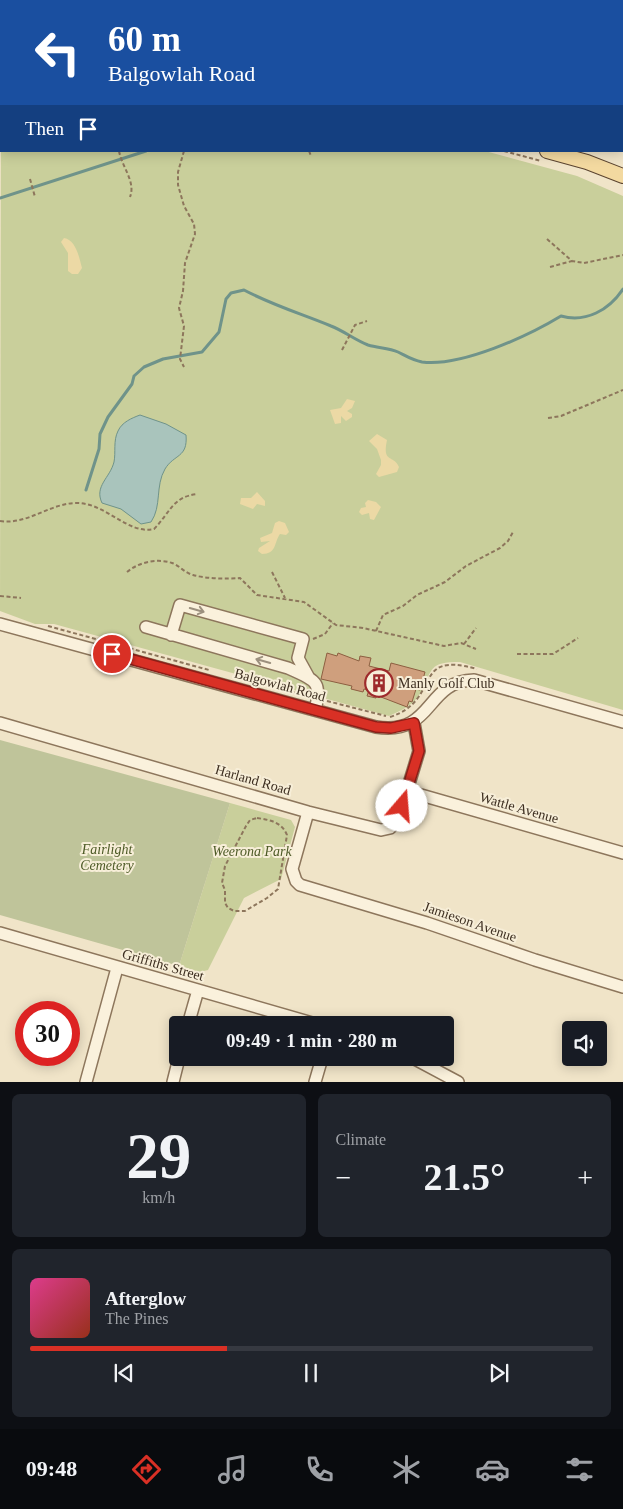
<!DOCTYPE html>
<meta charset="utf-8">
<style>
:root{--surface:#171b24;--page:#20242c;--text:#f1f3f6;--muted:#9ea1a6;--line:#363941;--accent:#d93025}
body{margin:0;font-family:Georgia,serif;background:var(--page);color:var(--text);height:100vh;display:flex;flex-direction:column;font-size:19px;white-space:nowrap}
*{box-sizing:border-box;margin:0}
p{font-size:16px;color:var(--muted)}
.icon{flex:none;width:28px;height:28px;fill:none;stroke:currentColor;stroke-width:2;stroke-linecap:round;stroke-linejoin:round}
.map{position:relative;height:1082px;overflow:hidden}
.sheet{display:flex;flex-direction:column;gap:12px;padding:12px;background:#0d0f14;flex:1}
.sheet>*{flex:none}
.hud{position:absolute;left:0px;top:0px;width:624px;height:152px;box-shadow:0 2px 12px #0003;background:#1a4fa0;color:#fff;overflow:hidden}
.buttons{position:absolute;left:562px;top:1021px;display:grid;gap:10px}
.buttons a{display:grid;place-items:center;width:45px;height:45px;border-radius:5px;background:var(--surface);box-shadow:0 2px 12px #0003;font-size:25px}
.speed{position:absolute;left:15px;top:1001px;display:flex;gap:10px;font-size:25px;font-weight:700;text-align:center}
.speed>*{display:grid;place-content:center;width:65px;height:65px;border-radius:50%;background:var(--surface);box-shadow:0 2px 12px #0003;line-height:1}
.speed .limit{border:8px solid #d22;background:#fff;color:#111}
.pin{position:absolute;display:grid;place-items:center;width:42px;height:42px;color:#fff;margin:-21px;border:2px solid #fff;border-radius:50%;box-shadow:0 1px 5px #0007}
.me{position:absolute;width:55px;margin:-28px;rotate:18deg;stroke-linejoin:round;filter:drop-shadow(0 0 4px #0008)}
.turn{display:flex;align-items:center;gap:18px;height:105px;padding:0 25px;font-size:22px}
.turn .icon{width:65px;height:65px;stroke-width:2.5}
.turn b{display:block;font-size:35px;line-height:42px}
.then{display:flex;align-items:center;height:48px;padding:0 25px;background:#0003;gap:10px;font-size:19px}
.big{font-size:38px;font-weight:800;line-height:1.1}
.sheet .card{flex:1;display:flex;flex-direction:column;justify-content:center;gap:8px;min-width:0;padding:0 18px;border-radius:8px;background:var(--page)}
.sheet .dial{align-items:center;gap:0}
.dial b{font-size:65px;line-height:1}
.song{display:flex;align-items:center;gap:15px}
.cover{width:60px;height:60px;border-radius:8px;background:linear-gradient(135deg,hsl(330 70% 55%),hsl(10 70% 35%))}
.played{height:5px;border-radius:2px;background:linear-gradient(90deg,var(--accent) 35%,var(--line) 35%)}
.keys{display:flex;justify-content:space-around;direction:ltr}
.heat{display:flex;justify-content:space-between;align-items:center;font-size:28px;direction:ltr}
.sheet .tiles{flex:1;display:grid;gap:12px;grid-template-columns:1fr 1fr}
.card:last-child{grid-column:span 2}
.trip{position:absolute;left:169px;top:1016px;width:285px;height:50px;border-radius:5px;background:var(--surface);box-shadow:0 2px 12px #0003;font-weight:800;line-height:50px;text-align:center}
.tabs{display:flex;height:80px;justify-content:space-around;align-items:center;background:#090b0e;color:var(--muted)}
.tabs .icon{width:35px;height:35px}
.tabs .selected{color:var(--accent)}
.tabs b{font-size:22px;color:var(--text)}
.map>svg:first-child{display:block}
.green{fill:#c9cf9b}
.sand{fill:#ecd9a5}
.cemetery{fill:#bfc49a}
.water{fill:#a9c4bc;stroke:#6f938a}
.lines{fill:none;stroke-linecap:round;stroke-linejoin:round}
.stream{stroke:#6f938a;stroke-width:3}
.building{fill:#cf9f7d;stroke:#8d5f41}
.minor-casing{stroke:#8d765c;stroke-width:14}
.major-casing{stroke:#5b4430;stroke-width:16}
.path{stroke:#8d765c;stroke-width:2;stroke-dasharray:4 2.5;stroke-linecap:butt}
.minor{stroke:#faf1dc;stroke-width:11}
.major{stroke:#f3d9a0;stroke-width:14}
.oneway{stroke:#9c907e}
.route-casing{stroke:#8d1f18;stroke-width:12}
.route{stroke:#d93025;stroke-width:9}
.labels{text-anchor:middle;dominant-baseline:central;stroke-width:4;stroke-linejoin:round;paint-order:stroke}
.poi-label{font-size:14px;fill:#3d2e20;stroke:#f7eed8;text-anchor:start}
.street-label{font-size:14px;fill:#3d2e20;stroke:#f7eed8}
.park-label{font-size:14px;font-style:italic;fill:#4d5a26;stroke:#f7eed8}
</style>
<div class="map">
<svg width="623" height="1082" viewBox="0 0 623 1082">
<rect width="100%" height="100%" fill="#f0e4c8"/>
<path class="green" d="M1,97V151H485L577,176L623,196V710L460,662C428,662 433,669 421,692C414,705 402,710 389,716L54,624H35L0,611Z
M230,803L291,820L295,827L281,879L244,898L208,970L200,972L179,966Z"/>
<path class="sand" d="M64,238C76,240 79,257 82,268L78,274H72L68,271V253L61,242Z
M347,399L355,401L352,408L347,411L352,414V417L346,421L341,416V423L335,424L330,410L341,408Z
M377,434L387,440C382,464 393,454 399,467L397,472L379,477L376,474L381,465V460L377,449L369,441Z
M257,492L265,501V506L257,504L253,509L240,504L241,498H251Z
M368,500L376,502L381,507L374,520L370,519L369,513L362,515L359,512L361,508L366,507L365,503Z
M279,521L285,523L289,532L286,535L280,534C274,542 277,554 262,554L258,551L259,548L270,541L261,542L260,538L272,533L275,523Z"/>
<path class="cemetery" d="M0,740L230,803L179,966L0,915Z"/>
<path class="water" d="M140,415L166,424L186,435C188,458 174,454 165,469C155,486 162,506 151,522L141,524L121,509L102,503C94,486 110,478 114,462C116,452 113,441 118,431C122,422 132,418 140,415Z"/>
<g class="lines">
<path class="stream" d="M0,198L146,151
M86,490L99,449L100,434L108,417L132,384L134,376L144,367L163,359L202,352L219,332L226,299L231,293L244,290C272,305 302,314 331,326C344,331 355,340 368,345C378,348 389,348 398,352C406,356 412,360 422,362C461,367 528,336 561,316C586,323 609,310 623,289"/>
</g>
<path class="building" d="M327,653L337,656L338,653L359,661L360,656L371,658L369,666L389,671L391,663L425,672L420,690L416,689L412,702L409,701L407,707L381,697L382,693L377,692L376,698L367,696L369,690L364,689L363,692L351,689L352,686L321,679Z"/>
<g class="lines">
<defs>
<path id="minor" d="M368,1L369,0
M548,1V0
M622,37L623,35
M0,39L1,35
M0,624L376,727C435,736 424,681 474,680L623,722
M146,627L288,668C314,680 323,680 315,710
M171,635L180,605L303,639L298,658L309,678
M0,723L308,812L381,830L390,828L398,820L419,751L414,723
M407,791L623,853
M308,812L292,869L296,881L300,885L427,923L535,960L623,987
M0,933L319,1025
M188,1025L198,990
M413,1058L458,1082
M86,1082L117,968
M173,1082L179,1058
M315,1082L322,1058"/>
<path id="major" d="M19,0L20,1
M0,10L1,12
M547,151L587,162L623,176"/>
</defs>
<use href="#minor" class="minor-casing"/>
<use href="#major" class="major-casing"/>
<path class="path" d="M35,0L36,1
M622,15L623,14
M0,82L1,78
M622,124L623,121
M119,151C122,167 136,182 130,197
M184,151L178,172V185L184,206L194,224L195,234L185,263L183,291L179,308L184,326L180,359L184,367
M309,151L311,156
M504,151L541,161
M30,179L35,197
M547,239L572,261L584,263L623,255
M550,267L572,261
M342,350L355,325L367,321
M548,418L561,416L623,390
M0,521C27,525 49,504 75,503C106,502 127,535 154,529C170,513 172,497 197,494
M127,572C139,562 157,558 172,563C180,566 185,573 193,575C207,579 226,579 240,578L257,595L304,602L336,625L363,628L444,646L461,643L476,649
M272,572L285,598
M0,596L21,598
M48,626L209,670
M376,631L383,615L403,606L417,595L445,582L466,566L500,548L508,541L513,532
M313,639L325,634L333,623
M464,644L476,628
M517,654H553L578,638
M279,689L308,696
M327,701L386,716
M390,717C443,700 410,650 477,669
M257,818C270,820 282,822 287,835L278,889L267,898L245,911H234L228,908L225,903V890L222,883L225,866L246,826L250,820Z"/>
<use href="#minor" class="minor"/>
<use href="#major" class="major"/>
</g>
<defs><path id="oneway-shaft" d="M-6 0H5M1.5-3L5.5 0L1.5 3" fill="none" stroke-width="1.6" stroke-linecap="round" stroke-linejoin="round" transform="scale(1.25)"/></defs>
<g class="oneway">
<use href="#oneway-shaft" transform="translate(197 610) rotate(16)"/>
<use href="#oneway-shaft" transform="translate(263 661) rotate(-164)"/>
</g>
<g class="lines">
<defs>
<path id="route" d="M112,654L376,727L391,728L414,723L419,751L402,806"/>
</defs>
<use href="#route" class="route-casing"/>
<use href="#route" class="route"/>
</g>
<defs>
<symbol id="building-ring" viewBox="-11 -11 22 22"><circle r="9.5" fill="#f7eed8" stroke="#9e2a2b" stroke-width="1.5"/><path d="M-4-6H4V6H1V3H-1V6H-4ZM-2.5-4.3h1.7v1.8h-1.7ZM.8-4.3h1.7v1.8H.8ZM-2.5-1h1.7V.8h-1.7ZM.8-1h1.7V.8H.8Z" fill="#9e2a2b"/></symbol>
</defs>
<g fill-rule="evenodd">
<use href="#building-ring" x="363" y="667" width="32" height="32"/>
</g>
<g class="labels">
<g class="poi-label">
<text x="398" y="683">Manly Golf Club</text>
</g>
<g class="street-label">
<text transform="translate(280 685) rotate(15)">Balgowlah Road</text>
<text transform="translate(253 780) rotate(16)">Harland Road</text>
<text transform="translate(519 808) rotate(16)">Wattle Avenue</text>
<text transform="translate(470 922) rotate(19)">Jamieson Avenue</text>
<text transform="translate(163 965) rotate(16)">Griffiths Street</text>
</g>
<g class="park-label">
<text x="107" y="849">Fairlight<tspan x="107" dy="16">Cemetery</tspan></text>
<text x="252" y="851">Weerona Park</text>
</g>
</g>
</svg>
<div class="buttons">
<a><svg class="icon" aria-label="sound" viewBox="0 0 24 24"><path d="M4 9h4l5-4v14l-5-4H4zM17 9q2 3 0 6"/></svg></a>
</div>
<div class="speed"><div class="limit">30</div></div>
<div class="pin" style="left:112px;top:654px;background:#d93025"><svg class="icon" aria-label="arrive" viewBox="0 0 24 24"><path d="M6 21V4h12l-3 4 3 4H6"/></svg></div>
<svg class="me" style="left:402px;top:806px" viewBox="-20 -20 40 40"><circle r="19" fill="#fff"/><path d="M0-13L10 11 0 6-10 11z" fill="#d93025"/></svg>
<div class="trip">09:49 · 1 min · 280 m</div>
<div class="hud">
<div class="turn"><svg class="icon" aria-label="left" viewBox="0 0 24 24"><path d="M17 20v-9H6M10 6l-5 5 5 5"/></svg><div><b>60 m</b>Balgowlah Road</div></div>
<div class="then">Then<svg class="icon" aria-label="arrive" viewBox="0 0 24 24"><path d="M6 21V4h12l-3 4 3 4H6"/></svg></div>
</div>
</div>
<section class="sheet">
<div class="tiles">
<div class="card dial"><b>29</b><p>km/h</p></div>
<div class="card"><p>Climate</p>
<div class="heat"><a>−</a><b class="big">21.5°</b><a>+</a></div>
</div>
<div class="card">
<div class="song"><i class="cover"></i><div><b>Afterglow</b><p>The Pines</p></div></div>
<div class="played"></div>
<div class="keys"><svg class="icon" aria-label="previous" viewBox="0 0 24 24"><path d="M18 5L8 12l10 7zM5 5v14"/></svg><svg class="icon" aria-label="pause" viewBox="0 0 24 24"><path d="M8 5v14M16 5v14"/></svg><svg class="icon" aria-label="next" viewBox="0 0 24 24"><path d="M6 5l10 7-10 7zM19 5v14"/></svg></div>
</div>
</div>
</section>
<nav class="tabs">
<b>09:48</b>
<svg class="icon selected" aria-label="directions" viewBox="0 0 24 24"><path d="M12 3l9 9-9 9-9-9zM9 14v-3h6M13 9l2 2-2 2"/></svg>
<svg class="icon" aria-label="music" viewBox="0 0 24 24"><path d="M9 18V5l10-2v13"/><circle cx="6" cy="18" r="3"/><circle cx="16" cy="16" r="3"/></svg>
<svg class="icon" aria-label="phone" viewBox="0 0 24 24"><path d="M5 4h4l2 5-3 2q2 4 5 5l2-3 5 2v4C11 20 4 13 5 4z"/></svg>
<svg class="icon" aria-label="climate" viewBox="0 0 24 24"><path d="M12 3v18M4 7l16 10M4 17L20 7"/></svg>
<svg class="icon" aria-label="car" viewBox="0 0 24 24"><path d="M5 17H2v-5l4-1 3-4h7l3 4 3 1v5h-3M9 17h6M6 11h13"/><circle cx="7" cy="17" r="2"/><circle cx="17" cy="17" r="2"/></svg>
<svg class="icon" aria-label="filters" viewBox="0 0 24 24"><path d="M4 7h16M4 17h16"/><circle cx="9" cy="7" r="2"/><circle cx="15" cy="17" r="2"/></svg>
</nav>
